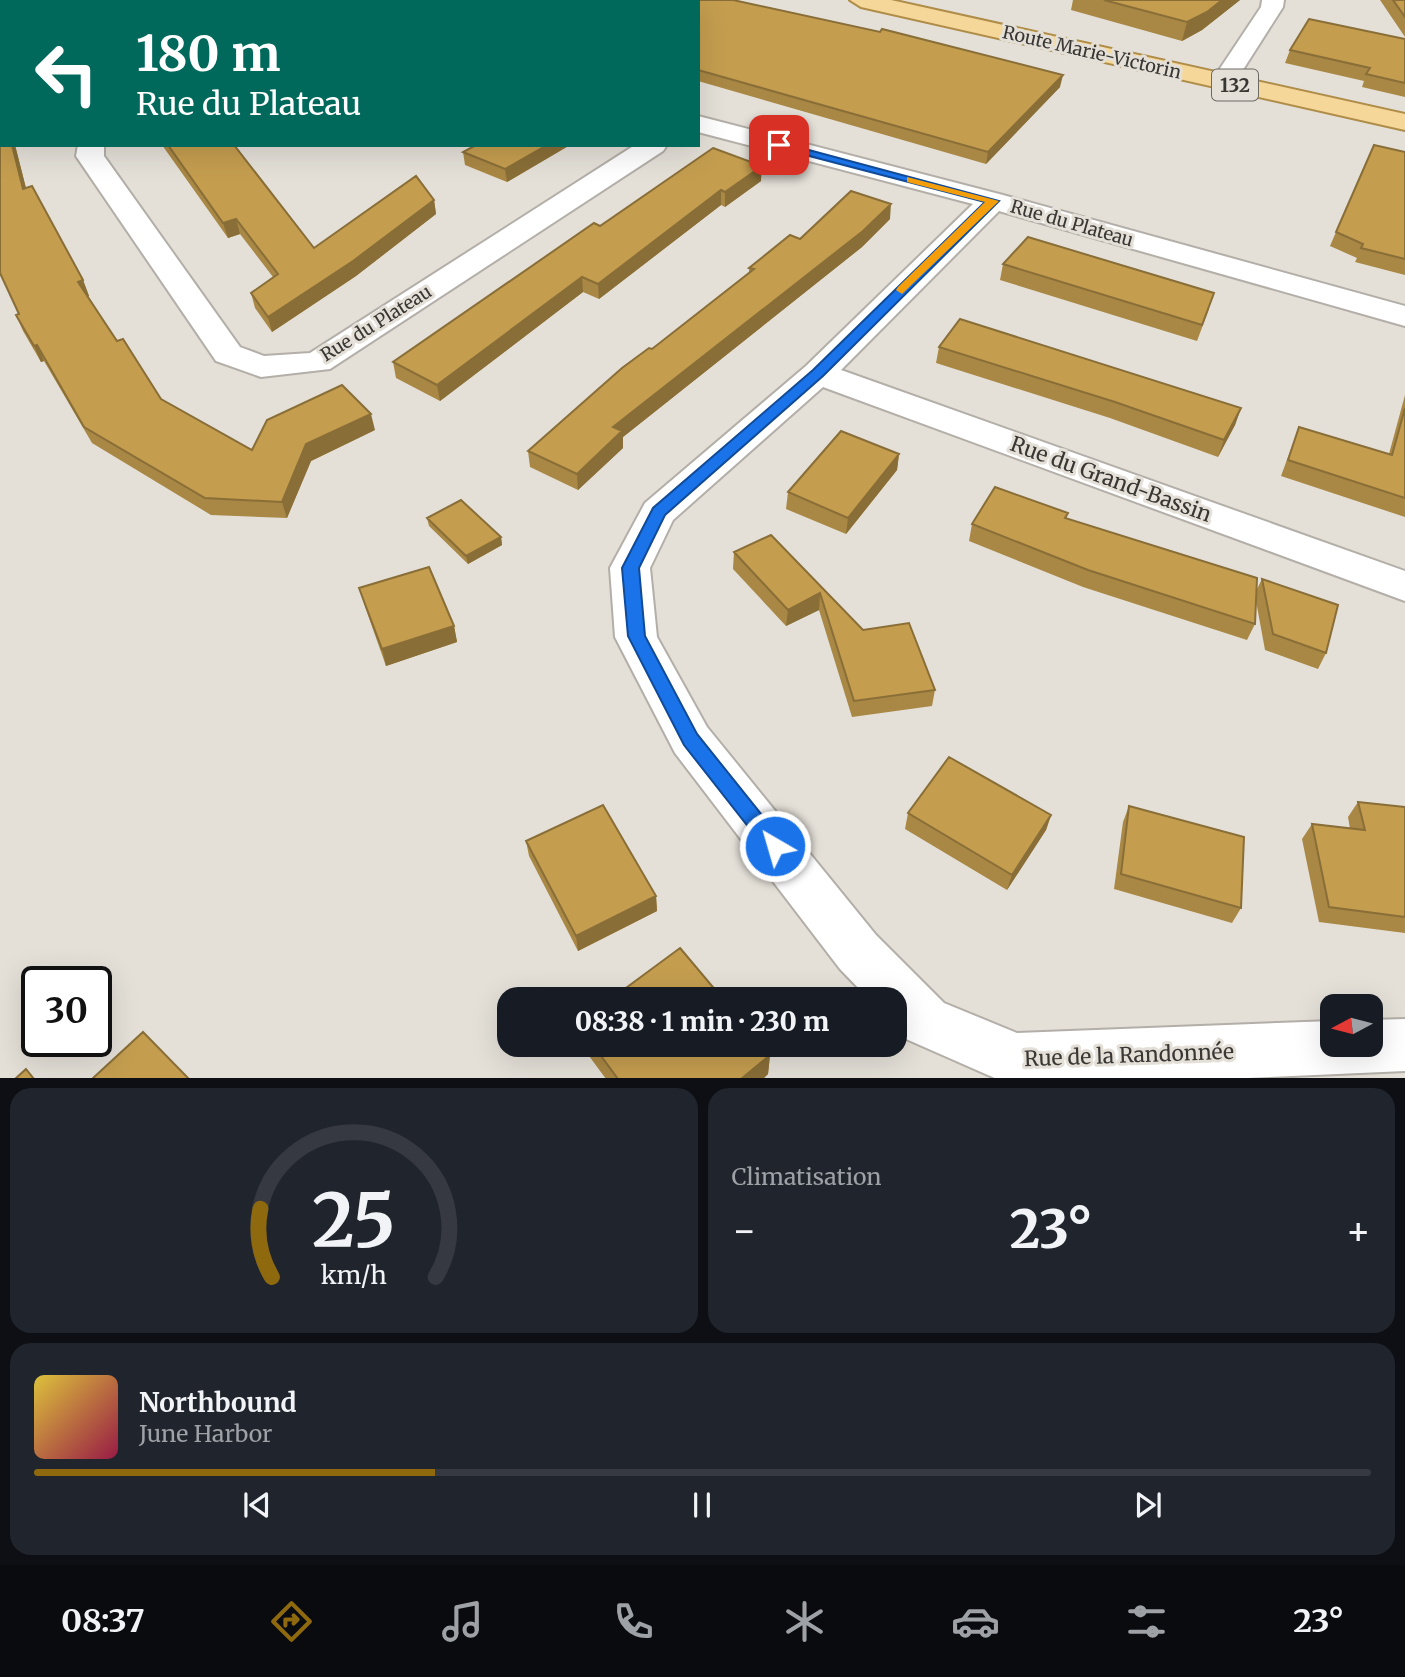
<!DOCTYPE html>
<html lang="fr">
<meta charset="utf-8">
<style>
:root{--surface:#171b24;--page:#20242c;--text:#f1f3f6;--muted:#9ea1a6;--line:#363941;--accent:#8e690d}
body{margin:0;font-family:Merriweather,serif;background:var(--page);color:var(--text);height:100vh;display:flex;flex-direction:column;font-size:26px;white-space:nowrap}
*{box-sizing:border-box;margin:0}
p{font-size:23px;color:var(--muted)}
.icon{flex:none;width:38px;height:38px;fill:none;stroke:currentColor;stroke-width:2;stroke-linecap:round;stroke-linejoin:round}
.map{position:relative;height:1078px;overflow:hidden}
.side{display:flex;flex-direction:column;gap:10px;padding:10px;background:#0d0f14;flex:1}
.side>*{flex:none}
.top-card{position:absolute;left:0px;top:0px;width:700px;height:147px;box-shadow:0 7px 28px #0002;background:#00695c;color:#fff;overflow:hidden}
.needle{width:46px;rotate:263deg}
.tools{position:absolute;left:1320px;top:994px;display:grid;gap:14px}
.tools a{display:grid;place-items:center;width:63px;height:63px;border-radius:14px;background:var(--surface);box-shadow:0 7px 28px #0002;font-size:35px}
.speed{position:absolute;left:21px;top:966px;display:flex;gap:14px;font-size:35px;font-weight:700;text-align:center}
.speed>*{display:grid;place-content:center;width:91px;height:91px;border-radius:50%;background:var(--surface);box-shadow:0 7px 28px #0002;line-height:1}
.speed .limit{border:4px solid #111;border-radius:10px;background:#fff;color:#111}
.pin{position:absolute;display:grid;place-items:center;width:60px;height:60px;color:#fff;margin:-30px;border-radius:14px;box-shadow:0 4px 10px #0006}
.me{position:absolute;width:77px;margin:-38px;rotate:322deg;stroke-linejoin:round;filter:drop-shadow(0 0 5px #0008)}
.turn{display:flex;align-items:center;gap:24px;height:147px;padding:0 21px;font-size:32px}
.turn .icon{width:91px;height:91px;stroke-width:2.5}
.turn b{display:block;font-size:49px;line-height:60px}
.big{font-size:52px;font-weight:800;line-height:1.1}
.side .widget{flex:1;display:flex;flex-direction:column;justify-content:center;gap:10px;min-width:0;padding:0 24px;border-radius:21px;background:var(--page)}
.side .dial{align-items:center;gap:0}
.dial svg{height:182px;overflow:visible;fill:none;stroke:var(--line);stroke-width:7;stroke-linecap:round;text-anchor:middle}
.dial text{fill:var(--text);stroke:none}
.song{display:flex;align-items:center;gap:21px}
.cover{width:84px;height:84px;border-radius:10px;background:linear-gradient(135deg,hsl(50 70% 55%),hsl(340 70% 35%))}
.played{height:7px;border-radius:4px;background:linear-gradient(90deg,var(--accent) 30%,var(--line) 30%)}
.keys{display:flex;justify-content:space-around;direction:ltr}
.heat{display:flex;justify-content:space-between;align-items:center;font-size:38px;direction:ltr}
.side .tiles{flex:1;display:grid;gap:10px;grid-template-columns:1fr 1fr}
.widget:last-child{grid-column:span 2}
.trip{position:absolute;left:497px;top:987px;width:410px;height:70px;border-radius:21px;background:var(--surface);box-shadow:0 7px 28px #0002;font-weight:800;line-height:70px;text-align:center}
.tab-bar{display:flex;height:112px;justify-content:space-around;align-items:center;background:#090b0e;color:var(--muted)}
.tab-bar .icon{width:49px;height:49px}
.tab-bar .active{color:var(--accent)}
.tab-bar b{font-size:32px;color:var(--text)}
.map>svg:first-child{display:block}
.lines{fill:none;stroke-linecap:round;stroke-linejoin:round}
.minor-casing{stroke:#b3afa8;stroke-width:4}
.major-casing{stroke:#af8d49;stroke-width:4}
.minor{fill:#fff;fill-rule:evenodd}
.major{fill:#f5d799;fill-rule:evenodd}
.wall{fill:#a98744}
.shaded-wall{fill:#896e37}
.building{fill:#c49d4f;stroke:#896e37;stroke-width:2}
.route{fill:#1a73e8;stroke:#114b97;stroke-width:2}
.slow{fill:#f59e0b}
.labels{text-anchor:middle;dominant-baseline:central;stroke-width:6;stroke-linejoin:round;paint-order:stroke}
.far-street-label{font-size:18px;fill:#393734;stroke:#e4e0d8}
.shield{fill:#e4e0d8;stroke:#6c6a65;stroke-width:2}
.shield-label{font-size:19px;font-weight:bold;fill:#393734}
.street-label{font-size:21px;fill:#393734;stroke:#e4e0d8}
</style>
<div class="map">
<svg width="1405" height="1079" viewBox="0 0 1405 1079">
<rect width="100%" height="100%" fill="#e4e0d8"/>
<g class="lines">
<defs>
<path id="minor" d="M1262,0H1284L1283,7L1232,87H1214L1211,82L1261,7Z
M698,116L1003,195L1405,306V326L999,211L841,370L1405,571V601L823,387L673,520L650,568L657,637L707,727L876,935L944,1003L1017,1033L1332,1021V1045H1370V1020L1405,1019V1071L1225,1079H997L906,1039L894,1026V999H869L840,969L675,753L615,637L610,568L645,503L806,366L973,204L698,132Z
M78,145H104V156L240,347L264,356L310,353L635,145H667L663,151L330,369L261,377L216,361L76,156Z"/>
<path id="major" d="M850,0H891L1405,114V130L861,7Z"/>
</defs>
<use href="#minor" class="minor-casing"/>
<use href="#major" class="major-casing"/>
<use href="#minor" class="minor"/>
<use href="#major" class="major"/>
</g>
<path class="wall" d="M180,0H291L293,2H182Z
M378,0H733L1060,87L986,164L698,81V2H378Z
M1073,0H1240L1202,30L1182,41L1071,10Z
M1380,0H1405V37Z
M1405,39V97L1362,87L1364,81L1285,63L1290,50Z
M2,145H15L26,188L83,280L89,296L88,297L117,341L161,399L252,450L375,430L311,461L287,518L211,515L92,443L44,361L41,362L23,331L16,315L19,314Z
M162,145H234L314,248L434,200L436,214L356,276L272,332L255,308L251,293L273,277L240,234L228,238Z
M570,145L507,182L465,165L463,152Z
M713,148L761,181L725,207L721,205L599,299L583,292L440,401L396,378L393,362L600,226Z
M1405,152V275L1355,262L1357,258L1330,246L1336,232Z
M890,219L862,247L623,437V448L578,490L530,467L528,451L652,349L749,273V268L800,239Z
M1003,264L1209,309L1197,341L1000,280Z
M939,347L1241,408L1235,425L1218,457L1110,418L936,363Z
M1405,395V517L1281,476L1299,427L1389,454Z
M899,454L897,470L846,534L786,509L788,492Z
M1068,513L1066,519L1256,591L1262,579L1326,653L1318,669L1265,650L1256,601L1255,624L1247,640L1083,587L969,541L972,524Z
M427,518L501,537L502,545L468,564L429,526Z
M771,535L863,630L935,690L932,706L852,717L819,610L786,626L733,569L734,552Z
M359,588L454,626L457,642L386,666L364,604Z
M1358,802L1405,807V933L1319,922L1302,839L1312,824L1350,829L1348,817Z
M1129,806L1241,908L1232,923L1114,889L1123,822Z
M908,813L1051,815L1046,830L1007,890L905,829Z
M526,841L656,896L657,911L578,951L529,856Z
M581,1045H761L770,1055L768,1074L763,1079H606Z"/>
<path class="shaded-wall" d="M1222,0H1240L1202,30L1182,41L1187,22Z
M1063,75L1060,87L986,164L988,152Z
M12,145H15L30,204L23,189Z
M547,145H570L507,182L505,169Z
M762,166L761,181L725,207V192Z
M721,190V205L599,299L598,284Z
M434,200L436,214L356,276L272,332L268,317Z
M891,204L890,219L862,247L623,437V448L578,490L577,474L613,427Z
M236,219L240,234L228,238L223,223Z
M582,277L583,292L440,401L437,385Z
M83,280L89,296L84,298L78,282Z
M37,345L44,361L41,362L34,346Z
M1241,408L1235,425L1218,457L1224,440Z
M371,414L375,430L311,461L287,518L282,502L306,444Z
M899,454L897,470L846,534L848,518Z
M501,537L502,545L468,564L466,556Z
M820,593L819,610L786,626L788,610Z
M454,626L457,642L386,666L382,649Z
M1051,815L1046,830L1007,890L1012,875Z
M656,896L657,911L578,951L576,936Z
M770,1055L768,1074L763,1079H741Z"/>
<path class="building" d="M190,0H291L293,2H192Z
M378,0H733L880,32L882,29L1063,75L988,152L698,70V2H423Z
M1104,0H1222L1207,12L1187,22Z
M1393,0H1405V17Z
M1309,19L1405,39V83L1366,74L1370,68L1290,50Z
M2,80V145H12L23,189L32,186L83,280L78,282L117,341L123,339L161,399L252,450L267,420L342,385L371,414L306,444L282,502L205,498L84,427L37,345L34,346L16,315L19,314L0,273V81Z
M168,145H234L314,248L416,176L434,200L353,261L268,317L251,293L278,274L236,219L223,223Z
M476,145H547L505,169L463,152Z
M1374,145L1405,152V259L1361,248L1363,244L1336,232Z
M713,148L762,166L725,192L721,190L598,284L582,277L437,385L393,362L594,223L600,226Z
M851,191L891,204L863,231L613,427L622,431L577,474L528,451L622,368L649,348L652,349L754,269L749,268L790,235L800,239Z
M1028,237L1214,293L1202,325L1003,264Z
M960,319L1241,408L1224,440L1115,402L939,347Z
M1405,408V498L1288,460L1299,427L1392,455Z
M841,431L899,454L848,518L788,492Z
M995,487L1068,513L1065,518L1257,578L1255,624L1088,570L972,524Z
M461,500L501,537L466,556L427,518Z
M771,535L863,630L909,623L935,690L854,701L820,593L788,610L734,552Z
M429,567L454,626L382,649L359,588Z
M1262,579L1338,605L1326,653L1273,634Z
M949,757L1051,815L1012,875L908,813Z
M1358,802L1405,807V917L1329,907L1312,824L1365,830Z
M603,805L656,896L576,936L526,841Z
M1129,806L1244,837L1241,908L1121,874Z
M680,948L723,999H611Z
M143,1032L189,1079H92Z
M593,1045H761L770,1055L741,1079H618Z
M26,1069L34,1079H15Z"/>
<path class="route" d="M779,142L999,201L823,376L665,515L639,568L645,636L697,734L782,840L784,846L782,852L775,855L768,852L684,745L628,636L622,568L653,508L813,370L985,202L775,147L773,145Z"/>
<path class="slow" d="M907,177L999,201L902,294L896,290L898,287L985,202L907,182Z"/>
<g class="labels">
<g class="far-street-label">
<text transform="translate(1092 52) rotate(13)">Route Marie-Victorin</text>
<text transform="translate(1072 223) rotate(16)">Rue du Plateau</text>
<text transform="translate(376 323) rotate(-32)">Rue du Plateau</text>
</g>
<rect class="shield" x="1212" y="69.5" width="46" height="31" rx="5"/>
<g class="shield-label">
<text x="1235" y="85">132</text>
</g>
<g class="street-label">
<text transform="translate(1111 479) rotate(20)">Rue du Grand-Bassin</text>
<text transform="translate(1129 1055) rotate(-2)">Rue de la Randonnée</text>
</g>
</g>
</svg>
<div class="tools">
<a><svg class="needle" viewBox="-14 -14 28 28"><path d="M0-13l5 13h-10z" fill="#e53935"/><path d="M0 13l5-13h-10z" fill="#9ea1a6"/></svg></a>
</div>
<div class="speed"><div class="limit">30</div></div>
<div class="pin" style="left:779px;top:145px;background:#d93025"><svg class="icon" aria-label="arrive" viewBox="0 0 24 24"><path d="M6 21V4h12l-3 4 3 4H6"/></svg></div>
<svg class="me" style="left:775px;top:846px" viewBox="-20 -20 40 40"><circle r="17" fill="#1a73e8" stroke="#fff" stroke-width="3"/><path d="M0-11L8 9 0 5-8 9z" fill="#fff"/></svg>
<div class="trip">08:38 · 1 min · 230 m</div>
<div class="top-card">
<div class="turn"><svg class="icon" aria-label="left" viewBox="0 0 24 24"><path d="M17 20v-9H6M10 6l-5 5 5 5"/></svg><div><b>180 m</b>Rue du Plateau</div></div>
</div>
</div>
<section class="side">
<div class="tiles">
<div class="widget dial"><svg viewBox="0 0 100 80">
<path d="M14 69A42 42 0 1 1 86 69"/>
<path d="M14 69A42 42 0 0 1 9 39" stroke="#8e690d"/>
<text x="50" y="56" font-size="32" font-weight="700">25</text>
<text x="50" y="72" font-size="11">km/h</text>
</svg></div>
<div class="widget"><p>Climatisation</p>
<div class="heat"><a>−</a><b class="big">23°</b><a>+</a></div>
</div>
<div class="widget">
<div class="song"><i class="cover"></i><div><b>Northbound</b><p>June Harbor</p></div></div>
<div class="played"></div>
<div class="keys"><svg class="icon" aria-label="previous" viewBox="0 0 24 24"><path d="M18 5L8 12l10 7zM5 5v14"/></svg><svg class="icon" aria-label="pause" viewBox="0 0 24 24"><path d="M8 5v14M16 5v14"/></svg><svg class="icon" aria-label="next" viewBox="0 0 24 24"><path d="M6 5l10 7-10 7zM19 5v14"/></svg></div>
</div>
</div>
</section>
<nav class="tab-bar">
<b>08:37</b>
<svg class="icon active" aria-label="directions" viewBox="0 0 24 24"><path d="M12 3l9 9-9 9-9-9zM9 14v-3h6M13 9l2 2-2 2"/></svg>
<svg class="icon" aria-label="music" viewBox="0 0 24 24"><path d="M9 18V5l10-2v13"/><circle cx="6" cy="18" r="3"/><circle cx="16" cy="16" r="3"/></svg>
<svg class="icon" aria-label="phone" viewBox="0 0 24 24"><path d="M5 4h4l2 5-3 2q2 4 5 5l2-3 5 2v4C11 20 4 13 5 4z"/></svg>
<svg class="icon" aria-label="climate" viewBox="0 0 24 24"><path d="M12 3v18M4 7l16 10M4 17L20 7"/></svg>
<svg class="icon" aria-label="car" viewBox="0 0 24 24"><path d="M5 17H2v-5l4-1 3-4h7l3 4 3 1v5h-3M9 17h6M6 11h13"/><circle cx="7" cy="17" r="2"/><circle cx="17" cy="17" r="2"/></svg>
<svg class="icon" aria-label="filters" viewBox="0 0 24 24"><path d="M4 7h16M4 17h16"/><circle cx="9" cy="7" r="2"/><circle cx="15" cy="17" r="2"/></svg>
<b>23°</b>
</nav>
